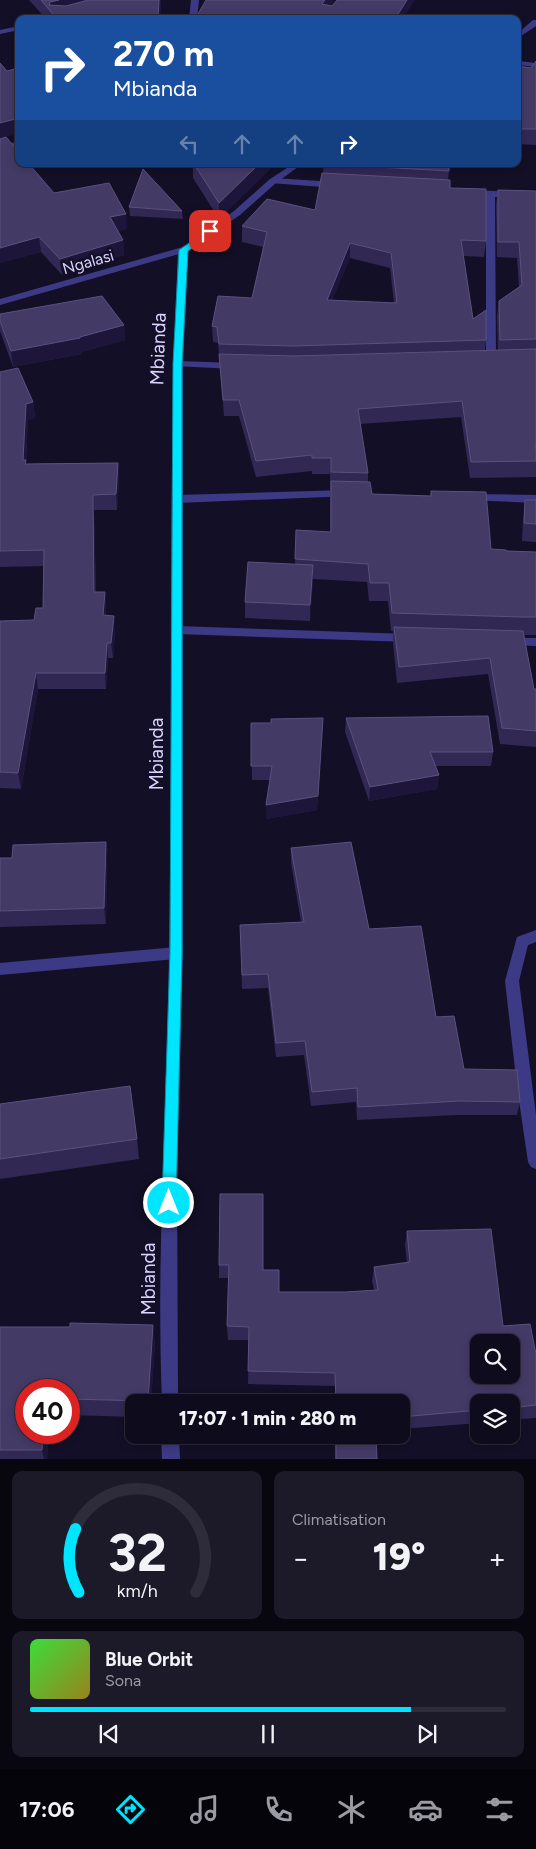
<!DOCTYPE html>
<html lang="fr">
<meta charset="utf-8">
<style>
:root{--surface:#0e0b1c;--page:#1c1929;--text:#f1f3f6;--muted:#9b9ba3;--line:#2e2b3b;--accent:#00e5ff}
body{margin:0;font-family:Figtree,sans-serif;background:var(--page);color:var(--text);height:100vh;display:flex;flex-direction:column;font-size:19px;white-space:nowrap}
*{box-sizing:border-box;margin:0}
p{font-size:16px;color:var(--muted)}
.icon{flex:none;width:28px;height:28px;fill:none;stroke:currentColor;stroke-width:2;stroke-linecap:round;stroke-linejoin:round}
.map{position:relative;height:1459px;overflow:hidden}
.drawer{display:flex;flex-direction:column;gap:12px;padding:12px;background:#08060f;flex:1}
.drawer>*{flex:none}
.top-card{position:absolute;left:15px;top:15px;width:506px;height:152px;border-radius:10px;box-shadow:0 2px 8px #0003,0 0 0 1px var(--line);background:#1a4fa0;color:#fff;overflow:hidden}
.fabs{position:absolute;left:470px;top:1334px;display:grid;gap:10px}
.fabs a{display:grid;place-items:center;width:50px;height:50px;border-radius:10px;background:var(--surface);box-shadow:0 2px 8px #0003,0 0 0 1px var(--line);font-size:25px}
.speed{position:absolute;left:15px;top:1379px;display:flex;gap:10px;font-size:25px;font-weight:700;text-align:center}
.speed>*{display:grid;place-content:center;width:65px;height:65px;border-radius:50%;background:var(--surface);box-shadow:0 2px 8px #0003,0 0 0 1px var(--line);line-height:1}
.speed .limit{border:8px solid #d22;background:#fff;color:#111}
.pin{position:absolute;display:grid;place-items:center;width:42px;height:42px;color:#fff;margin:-21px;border-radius:10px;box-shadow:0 2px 8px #0006}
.me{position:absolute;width:55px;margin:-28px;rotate:0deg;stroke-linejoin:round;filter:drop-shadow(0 0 4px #0008)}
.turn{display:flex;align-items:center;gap:18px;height:105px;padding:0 15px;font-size:22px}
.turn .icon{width:65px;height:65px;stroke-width:2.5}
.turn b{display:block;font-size:35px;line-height:42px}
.lanes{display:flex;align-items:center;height:48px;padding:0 15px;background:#0003;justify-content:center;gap:25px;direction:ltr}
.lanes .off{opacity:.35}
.big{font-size:38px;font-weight:800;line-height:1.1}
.drawer .widget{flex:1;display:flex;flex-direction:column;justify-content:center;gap:8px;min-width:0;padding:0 18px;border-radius:10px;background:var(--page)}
.drawer .dial{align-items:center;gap:0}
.dial svg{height:130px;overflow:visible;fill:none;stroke:var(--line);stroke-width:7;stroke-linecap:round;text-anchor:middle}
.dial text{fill:var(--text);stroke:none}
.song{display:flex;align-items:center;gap:15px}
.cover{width:60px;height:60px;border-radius:8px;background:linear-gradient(135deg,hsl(120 70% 55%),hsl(50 70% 35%))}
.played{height:5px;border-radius:2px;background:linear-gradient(90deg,var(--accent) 80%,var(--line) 80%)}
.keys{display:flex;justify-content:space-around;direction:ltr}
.heat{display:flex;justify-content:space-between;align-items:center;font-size:28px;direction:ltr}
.drawer .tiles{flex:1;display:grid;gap:12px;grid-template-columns:1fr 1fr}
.widget:last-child{grid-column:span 2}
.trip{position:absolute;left:125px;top:1394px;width:285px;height:50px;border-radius:10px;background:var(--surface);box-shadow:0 2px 8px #0003,0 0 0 1px var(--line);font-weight:800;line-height:50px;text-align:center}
.dock{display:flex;height:80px;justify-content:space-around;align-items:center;background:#06040b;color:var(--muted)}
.dock .icon{width:35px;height:35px}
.dock .selected{color:var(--accent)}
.dock b{font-size:22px;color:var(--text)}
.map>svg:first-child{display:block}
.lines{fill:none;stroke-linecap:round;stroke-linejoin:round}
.service{fill:#3d3a85;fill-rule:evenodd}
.minor{fill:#3d3a85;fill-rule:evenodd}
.tertiary{fill:#3d3a85;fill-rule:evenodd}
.wall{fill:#312854;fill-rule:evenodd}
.shaded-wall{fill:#1d163a}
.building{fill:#433a66;stroke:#5a527e;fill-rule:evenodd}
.route{fill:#00e5ff;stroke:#0095a6}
.labels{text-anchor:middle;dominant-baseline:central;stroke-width:5;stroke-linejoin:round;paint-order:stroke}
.far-street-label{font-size:16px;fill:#d9d4ff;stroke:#130f26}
.street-label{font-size:19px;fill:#d9d4ff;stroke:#130f26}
</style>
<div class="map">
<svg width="536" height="1459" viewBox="0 0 536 1459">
<rect width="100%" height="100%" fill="#130f26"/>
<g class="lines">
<path class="service" d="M19,26V30L0,34V30Z
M177,626L409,634L415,638L409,642L177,634L171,630Z
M509,638H536V646L505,645L503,642Z
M536,930V942L528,945L519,981L536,1115V1169L531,1167L528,1162L517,1087L505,981L517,937Z"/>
<path class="minor" d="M191,0H199L197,19H189Z
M518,61L536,63V67L518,65Z
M19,141V147L0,152V146Z
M273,178L336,182L340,185L336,188L270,183L269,181Z
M470,190L536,193V199L495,197L496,361L491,364L486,361V196L467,195L466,193Z
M183,247L186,248V252L0,305V299Z
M178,361L235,363L240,366L235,369L174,366V362Z
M346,490L351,494L350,496L177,503L172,499L177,495Z
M471,494L536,495V503L467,500L466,498Z
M176,947L181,949L183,953L181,957L176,959L0,975V963Z"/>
<path class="tertiary" d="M533,20H536V26L518,38V33Z
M293,164H302L276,183L240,215L188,251L183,364V953L177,1163L178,1402H162C156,1252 167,1101 169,951C173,717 167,483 178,250L234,211L270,179Z
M161,1435H179L180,1459H162Z"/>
</g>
<path class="wall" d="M29,0H161L160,19H46Z
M536,61V145L518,144V66L531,68Z
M0,63L1,138L54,193L127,229L118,231L123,240L124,255L62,275L41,252L0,263Z
M193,164H275L219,219L193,178Z
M324,164L449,171L448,180L450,188L486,241L484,257L463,256L473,319L486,340L485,350H498L497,316L499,301L519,287L517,258L497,257L496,205L498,190L536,191V477L470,478L461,417L360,424L368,473V482L372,494L430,496L431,491L491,549L507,551L536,552V635H524L534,689H536V747L500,744L488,674L397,683L393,643V631H391L388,601H369L367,582L313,579L310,621L245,618V602L295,564L296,530L330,532V474H312V471L256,477L239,416H224L218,343L213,342L212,326L252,298L263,247L242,242V226L315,210L323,173ZM350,258L390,268L394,303L332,300Z
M129,207L182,211L183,219L130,216Z
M0,314L124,325L125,340L82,352V354L13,367L0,331Z
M0,372L33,402L35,418L28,420L26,464L118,463L119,479L117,510H94L96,592H105L106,608V616L115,632L113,658H108L106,689H38L21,789L0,788V621L34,620L43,608L44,566L0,567Z
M525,500H536V542L522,541L523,519Z
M323,718L317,810L266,819V805L270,780H252L251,723H271Z
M346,718L493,752L491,766H435L439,775L437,789L369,801L345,732Z
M106,842L107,858L106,924L0,927V858H12Z
M291,848L369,929L436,1017L464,1069L520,1102L517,1115H457L357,1120L356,1102L311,1106L304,1055L276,1057L268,988L242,989L240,925L301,922L291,863Z
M0,1104L137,1139L139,1159L0,1179Z
M220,1194L263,1270L279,1292H345L374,1290L372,1281L374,1267L407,1263L405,1245L407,1231L503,1326L536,1354V1418L511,1420V1402H479V1423L401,1429V1402H335V1386L248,1384L249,1340H228L227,1326L228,1278H219V1265Z
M0,1327L155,1342L151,1402H134V1417L69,1415V1390H26V1432H49L47,1459H0Z
M335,1435H376L377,1459H335Z"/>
<path class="shaded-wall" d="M59,0H118L55,16L49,5L50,2Z
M159,0H161L160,19H158Z
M325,0H335L322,19V4Z
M407,0H415L403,19H395Z
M19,118V134L1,138V144H0V123Z
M259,164H275L219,219V203Z
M126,214L127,229L111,232L110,217Z
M39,237L41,252L0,263V248Z
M123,240L124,255L62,275L60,259Z
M350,243V258L326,316L327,300Z
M124,325L125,340L82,352V354L13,367L11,351L80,337Z
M33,402L35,418L28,420L26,460L28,476L23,460L26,404Z
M118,463L119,479L117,510L116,494Z
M93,495L94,510L96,608L94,592Z
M313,565V582L310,621V605Z
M105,592L106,608L104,631L103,615Z
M114,616L115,632L113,658L111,643Z
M107,643L108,658L106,689L105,673Z
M36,673L38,689L21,789L18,773Z
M323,718L317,810L266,819V805Z
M439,775L437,789L369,801L370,787Z
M106,842L107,858L106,924L104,908Z
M153,1325L155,1342L151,1402H148Z
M43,1432H49L47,1459H44L42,1450Z"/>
<path class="building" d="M41,0H59L50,2L49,5L66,6L88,0H159L158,19H57Z
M206,0H325L322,4L332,6L337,0H407L395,19H195Z
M536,61V129H518V66L531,68Z
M0,63L7,71L19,68V118L0,123Z
M6,137L19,152V164H29L54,193L109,183L126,214L110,217L123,240L60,259L39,237L0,248V139Z
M194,164H259L219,203Z
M324,164H449V171Z
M143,169L182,211L129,207Z
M322,173L450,180V188L486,189V241L461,240L473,319L486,310V340L294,346L219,344L217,327L212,326L218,296L252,298L267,232L242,226L267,199L315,210ZM350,243L391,253L397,303L327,300Z
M498,190L536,191V339L500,340L499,301L522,285L519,242H498Z
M102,296L124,325L80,337V338L11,351L0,321V314Z
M536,349V444H535L536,451V461L471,462L462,401L358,409L368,473L331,472V458H312V455L256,461L239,400H223L219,354L294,356Z
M18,368L33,402L26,404L23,460H26L25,464L118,463L116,494L93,495L94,592H105L103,615L114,616L111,643H107L105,673H36L18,773L0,772V621L34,620L36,608H43L44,550L0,551V372Z
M331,481L370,482L372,494L431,496V491L486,492L491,549L506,550L507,551L536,552V617H521L392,613L389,583H370L368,564L295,559L296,530L331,532Z
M525,500H536V524L524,523Z
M248,562L313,565L310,605L245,602Z
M394,627L523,631L534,689H536V731L502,728L490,658L399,667Z
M488,716L493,752H430L439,775L370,787L346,718Z
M323,718L318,796L266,805L272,766H251V723H271V719Z
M106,842L104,908L0,911V858H12L13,845Z
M351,842L369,929L421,926L436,1017L454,1016L464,1069L517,1070L520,1102L459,1101L358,1107L357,1088L312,1092L305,1041L276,1043L268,974L242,975L240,925L304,922L291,848Z
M130,1086L137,1139L0,1159V1104Z
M220,1194H263V1270H279V1292H345L378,1290L374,1267L410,1262L407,1231L491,1229L503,1326L530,1324L536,1354V1405L511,1408V1402H479V1410L401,1417V1402H336L335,1373L248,1371L249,1327L227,1326L229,1265H219ZM479,1342H511V1375H479Z
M70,1323L153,1325L148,1401L69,1399V1390H26V1432H43L42,1450H0V1327H70Z
M336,1435H376L377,1459H336Z"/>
<path class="route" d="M210,229L214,231L213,233L188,251L182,364V953L176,1203L174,1208L169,1210L164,1208L162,1203L170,953L173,364L179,250Z"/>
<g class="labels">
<g class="far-street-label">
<text transform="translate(88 262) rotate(-16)">Ngalasi</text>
</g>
<g class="street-label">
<text transform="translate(158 349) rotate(-88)">Mbianda</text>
<text transform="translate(156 754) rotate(-90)">Mbianda</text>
<text transform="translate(148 1279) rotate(-90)">Mbianda</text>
</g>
</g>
</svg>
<div class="fabs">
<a><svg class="icon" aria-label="search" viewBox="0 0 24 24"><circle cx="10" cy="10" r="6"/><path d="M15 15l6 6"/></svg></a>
<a><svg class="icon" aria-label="layers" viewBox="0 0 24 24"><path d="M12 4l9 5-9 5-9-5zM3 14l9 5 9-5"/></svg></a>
</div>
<div class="speed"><div class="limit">40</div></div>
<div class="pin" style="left:210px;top:231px;background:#d93025"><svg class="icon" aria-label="arrive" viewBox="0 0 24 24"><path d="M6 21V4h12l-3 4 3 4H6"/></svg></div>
<svg class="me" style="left:169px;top:1203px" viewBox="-20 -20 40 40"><circle r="17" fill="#00e5ff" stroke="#fff" stroke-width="3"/><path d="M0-11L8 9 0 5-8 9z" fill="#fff"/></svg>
<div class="trip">17:07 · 1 min · 280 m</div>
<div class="top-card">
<div class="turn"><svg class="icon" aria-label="right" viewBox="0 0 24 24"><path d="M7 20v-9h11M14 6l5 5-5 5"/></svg><div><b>270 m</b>Mbianda</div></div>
<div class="lanes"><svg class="icon off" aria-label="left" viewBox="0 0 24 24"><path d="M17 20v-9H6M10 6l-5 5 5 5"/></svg><svg class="icon off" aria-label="ahead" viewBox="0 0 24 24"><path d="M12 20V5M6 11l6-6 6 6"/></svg><svg class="icon off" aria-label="ahead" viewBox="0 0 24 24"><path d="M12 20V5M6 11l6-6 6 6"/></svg><svg class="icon" aria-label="right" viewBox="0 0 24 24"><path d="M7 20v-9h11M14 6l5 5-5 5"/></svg></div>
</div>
</div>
<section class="drawer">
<div class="tiles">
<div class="widget dial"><svg viewBox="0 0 100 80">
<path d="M14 69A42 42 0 1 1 86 69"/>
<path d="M14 69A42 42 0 0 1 12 30" stroke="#00e5ff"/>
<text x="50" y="56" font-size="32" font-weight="700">32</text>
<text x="50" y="72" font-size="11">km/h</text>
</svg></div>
<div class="widget"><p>Climatisation</p>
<div class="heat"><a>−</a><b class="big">19°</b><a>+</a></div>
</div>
<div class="widget">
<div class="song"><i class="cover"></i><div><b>Blue Orbit</b><p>Sona</p></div></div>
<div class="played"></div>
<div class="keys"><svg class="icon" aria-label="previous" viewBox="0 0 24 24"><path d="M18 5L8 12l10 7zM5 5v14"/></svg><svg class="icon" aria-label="pause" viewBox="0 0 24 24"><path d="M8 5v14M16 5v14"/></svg><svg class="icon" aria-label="next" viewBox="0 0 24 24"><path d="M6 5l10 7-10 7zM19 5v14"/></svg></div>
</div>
</div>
</section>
<nav class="dock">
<b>17:06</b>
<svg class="icon selected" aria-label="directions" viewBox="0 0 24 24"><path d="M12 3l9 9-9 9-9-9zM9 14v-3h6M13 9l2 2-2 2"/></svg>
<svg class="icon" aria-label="music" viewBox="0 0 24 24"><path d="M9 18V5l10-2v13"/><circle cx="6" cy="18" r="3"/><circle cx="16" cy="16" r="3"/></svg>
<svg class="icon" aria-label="phone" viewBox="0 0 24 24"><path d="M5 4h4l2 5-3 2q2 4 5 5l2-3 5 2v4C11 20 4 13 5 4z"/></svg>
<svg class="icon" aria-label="climate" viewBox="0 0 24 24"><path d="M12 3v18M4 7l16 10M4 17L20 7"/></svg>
<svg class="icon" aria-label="car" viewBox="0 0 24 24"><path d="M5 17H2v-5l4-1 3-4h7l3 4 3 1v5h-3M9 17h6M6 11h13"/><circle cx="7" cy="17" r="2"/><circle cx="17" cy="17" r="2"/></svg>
<svg class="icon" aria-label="filters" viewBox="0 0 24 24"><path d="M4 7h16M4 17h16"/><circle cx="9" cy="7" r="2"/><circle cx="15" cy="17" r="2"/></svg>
</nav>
